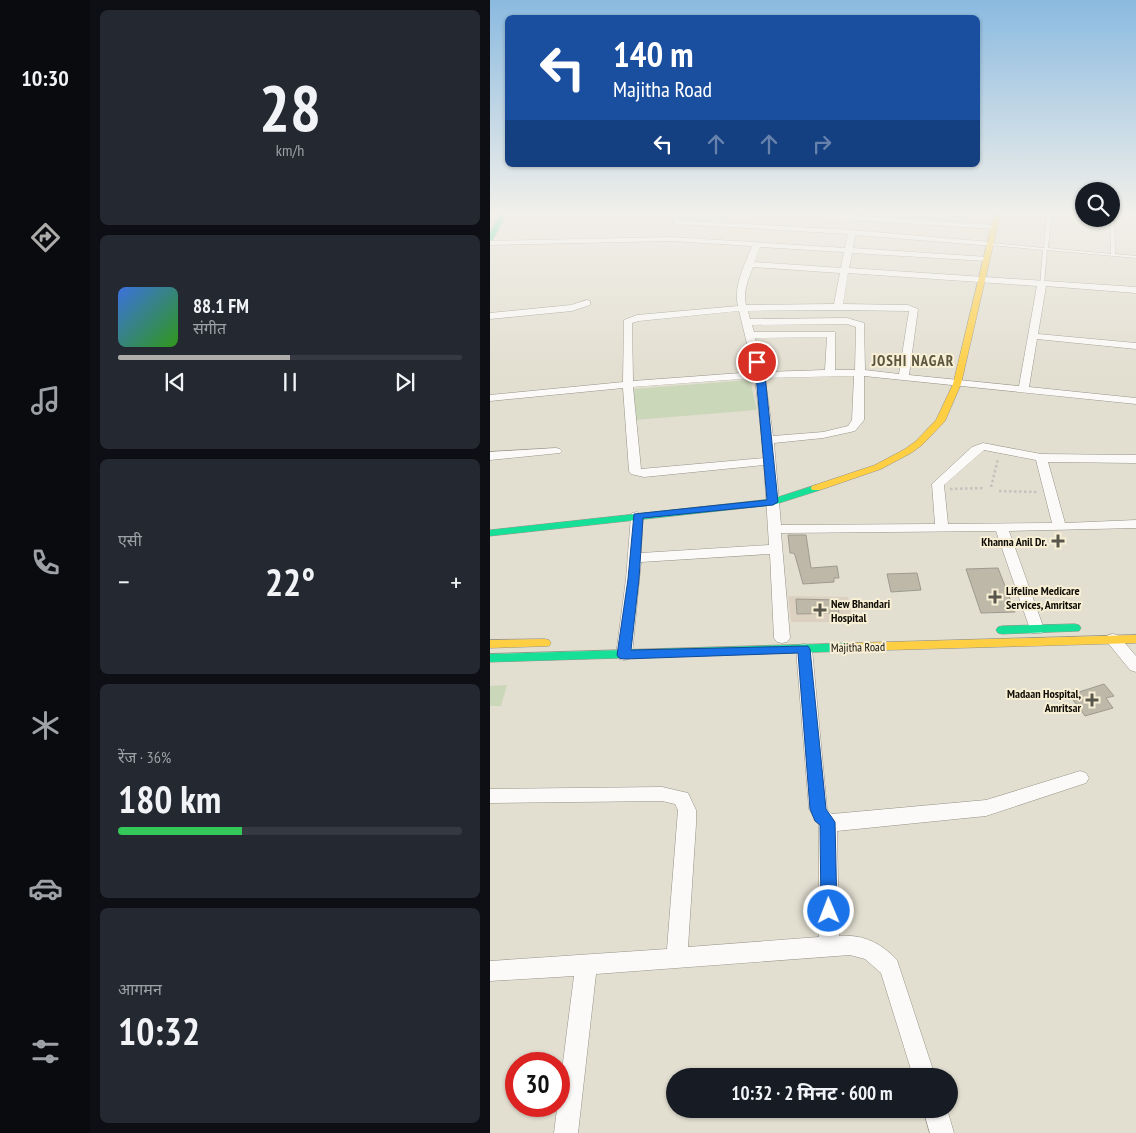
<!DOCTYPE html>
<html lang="hi">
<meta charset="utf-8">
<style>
:root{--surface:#171b24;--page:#242831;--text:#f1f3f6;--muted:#9ea1a6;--line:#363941;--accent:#adacaa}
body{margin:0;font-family:"PT Sans Narrow","Noto Sans Devanagari",sans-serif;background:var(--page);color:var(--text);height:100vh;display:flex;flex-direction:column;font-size:19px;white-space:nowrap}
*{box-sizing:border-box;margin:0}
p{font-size:16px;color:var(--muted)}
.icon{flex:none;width:28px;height:28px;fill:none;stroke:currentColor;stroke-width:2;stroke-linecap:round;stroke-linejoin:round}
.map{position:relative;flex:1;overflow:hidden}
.drawer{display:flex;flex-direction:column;gap:10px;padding:10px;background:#0d0f14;width:400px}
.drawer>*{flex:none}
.top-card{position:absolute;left:15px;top:15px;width:475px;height:152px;border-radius:8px;box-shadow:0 1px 4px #0004;background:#1a4fa0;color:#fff;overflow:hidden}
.fabs{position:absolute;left:585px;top:182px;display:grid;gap:10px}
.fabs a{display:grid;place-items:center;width:45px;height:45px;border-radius:50%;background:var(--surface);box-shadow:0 1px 4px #0004;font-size:25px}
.speed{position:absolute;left:15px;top:1052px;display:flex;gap:10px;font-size:25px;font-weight:700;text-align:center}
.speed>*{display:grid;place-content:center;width:65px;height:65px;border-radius:50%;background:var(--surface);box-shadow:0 1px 4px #0004;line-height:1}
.speed .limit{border:8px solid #d22;background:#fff;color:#111}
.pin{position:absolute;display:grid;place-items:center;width:42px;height:42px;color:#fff;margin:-21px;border:2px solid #fff;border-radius:50%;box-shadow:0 1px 5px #0007}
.me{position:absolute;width:55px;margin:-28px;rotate:359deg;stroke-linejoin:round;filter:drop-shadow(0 0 4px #0008)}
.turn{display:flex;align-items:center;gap:18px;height:105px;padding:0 25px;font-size:22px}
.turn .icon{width:65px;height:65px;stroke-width:2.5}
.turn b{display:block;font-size:35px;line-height:42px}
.lanes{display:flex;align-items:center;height:48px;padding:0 25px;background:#0003;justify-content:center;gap:25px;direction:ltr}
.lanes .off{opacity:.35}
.big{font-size:38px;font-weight:700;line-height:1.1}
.drawer .widget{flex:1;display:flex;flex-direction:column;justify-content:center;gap:8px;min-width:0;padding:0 18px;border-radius:8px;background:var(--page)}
.drawer .dial{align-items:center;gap:0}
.dial b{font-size:65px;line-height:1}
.song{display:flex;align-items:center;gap:15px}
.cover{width:60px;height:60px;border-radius:8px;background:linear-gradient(135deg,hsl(220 70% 55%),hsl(110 70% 35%))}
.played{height:5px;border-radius:2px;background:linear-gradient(90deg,var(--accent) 50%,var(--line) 50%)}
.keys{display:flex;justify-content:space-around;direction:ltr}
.heat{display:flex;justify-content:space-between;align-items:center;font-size:28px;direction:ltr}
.charge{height:8px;border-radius:4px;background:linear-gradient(90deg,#34c759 36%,var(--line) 0)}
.trip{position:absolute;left:176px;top:1068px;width:292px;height:50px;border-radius:25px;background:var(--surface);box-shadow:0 1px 4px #0004;font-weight:700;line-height:50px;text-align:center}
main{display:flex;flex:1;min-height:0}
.tab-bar{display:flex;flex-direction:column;width:90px;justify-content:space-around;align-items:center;background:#090b0e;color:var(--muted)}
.tab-bar .icon{width:35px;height:35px}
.tab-bar .current{color:var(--accent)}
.tab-bar b{font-size:22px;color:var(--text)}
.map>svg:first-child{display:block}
.medical{fill:#dcd1c1}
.green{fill:#cbd7b9}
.building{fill:#bdb8a8;stroke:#9d9a90}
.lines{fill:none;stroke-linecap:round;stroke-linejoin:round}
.lane-casing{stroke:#969388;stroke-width:1}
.street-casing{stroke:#969388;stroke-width:1}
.fast-casing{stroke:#969388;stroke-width:1}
.slow-casing{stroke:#969388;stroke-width:1}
.path{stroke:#c4c2be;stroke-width:2.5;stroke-dasharray:2.5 2.5;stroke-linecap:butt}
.lane{fill:#fbfaf8;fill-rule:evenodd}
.street{fill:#fbfaf8;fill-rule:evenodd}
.fast{fill:#16e098;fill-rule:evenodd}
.slow{fill:#ffcf43;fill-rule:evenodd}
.route{fill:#1a73e8;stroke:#114b97}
.poi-dot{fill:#59564c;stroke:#f8efd5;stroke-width:2}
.labels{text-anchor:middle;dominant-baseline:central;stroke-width:4;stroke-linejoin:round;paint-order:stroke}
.poi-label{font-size:12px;font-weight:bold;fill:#0f0d05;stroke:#f8efd5;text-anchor:end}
.street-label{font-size:12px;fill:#0f0d05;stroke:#f8efd5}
.far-district-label{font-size:15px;font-weight:bold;letter-spacing:1px;fill:#5c553f;stroke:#f8efd5}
</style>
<main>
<nav class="tab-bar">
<b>10:30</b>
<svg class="icon current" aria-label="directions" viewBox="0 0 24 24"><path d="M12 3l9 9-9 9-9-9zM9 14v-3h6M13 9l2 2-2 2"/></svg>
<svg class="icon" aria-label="music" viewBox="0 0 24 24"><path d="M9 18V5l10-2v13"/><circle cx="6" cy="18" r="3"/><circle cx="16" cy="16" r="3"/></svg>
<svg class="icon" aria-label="phone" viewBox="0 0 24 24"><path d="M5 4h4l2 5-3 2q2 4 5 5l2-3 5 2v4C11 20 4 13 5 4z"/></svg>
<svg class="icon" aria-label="climate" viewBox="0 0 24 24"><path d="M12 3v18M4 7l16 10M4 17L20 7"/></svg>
<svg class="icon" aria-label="car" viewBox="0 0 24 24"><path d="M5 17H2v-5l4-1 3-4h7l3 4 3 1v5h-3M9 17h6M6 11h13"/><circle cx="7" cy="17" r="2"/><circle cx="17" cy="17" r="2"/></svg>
<svg class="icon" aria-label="filters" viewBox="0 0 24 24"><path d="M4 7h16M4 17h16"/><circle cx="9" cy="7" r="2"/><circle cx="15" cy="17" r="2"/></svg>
</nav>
<section class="drawer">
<div class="widget dial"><b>28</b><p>km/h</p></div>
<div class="widget">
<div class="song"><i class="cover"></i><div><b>88.1 FM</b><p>संगीत</p></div></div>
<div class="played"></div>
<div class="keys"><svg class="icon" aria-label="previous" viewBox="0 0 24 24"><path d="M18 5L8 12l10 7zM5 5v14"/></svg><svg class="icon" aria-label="pause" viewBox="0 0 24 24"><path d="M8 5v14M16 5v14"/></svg><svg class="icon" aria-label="next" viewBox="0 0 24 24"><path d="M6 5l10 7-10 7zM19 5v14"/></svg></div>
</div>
<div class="widget"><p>एसी</p>
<div class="heat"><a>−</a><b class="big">22°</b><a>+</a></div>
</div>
<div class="widget"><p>रेंज · 36%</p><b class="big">180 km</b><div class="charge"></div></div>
<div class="widget"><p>आगमन</p><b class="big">10:32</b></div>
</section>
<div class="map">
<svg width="646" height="1133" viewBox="0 0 646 1133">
<rect width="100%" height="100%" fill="#e2ded0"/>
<path class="medical" d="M298,596L358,597L363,622H301Z"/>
<path class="green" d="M260,380L267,410L144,420L143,389Z
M17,685L11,706H0V686Z"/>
<path class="building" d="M298,535H316L321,568L347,566L349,578H344V582L313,584L305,555L303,553H300Z
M508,568L525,612L491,613L476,569Z
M427,573L431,590L401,592L397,574Z
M306,599L347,600L349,613L307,614Z
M614,684L624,696L616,698L623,708L595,716L577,692L588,689L589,692Z"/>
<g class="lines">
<defs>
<path id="lane" d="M557,215H561L558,248L621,254L620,219H621V215H624L625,254L646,256V258L557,250L554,284L550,285L553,250L501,245L499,244L501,243L554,248Z"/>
<path id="street" d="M318,215H358L504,225L508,227L504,229L321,217Z
M184,220L362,230L501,242H504V246L365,235L363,248L497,257L501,259L497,261L362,253L359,268L646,287V293L556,286L548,334L646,343V349L547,339L539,387L646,398V404L374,376V420L365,431L333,438L284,443L291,525L445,524L442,484L482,447L493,443L551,454L646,455V463L558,462L575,523L646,520V528L519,531L554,629L552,633H542L540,629L506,531L291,533L300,638L297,642L292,643L287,642L284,638L280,554L151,562L142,655L139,659L134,660L129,659L126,655L136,579L141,516L142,513L147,512L153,516L151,553L279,545L274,465L154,477L141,474L139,471L133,388L0,401V395L133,382L134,320L147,315L248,306C243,286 255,265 262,246L182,241L0,245V241L182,237L355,248L358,234L187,224H184ZM270,247L354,252L351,268L264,262ZM263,267L350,273L344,304L256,305C253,291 258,280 263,267ZM358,273L547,286L529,386L419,375L428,309L418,305L353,304ZM348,310L419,311L409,374L375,370L374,323L357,318L260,319L258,311ZM249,311L264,372L143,381L142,323L149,321ZM357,324L366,327L365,370H345V332H264L262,325ZM337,337L335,370L274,372L265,338ZM364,376L362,420L358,426L333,432L283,436L275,378ZM265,378L274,458L151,469L143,387ZM494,450L546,460L562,523L458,524L454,485Z
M97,300L100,301V305L82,311L0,319V313L81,305Z
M66,448L70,449L72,451L70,453L0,460V452Z
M623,634L628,635L646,656V672L640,670L618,643L615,639L618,635Z
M314,644L319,645L322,649L337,809L342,814L496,800L590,771L596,773L599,778L596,783L496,816L347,831L349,936C373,934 391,943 407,960L445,1076H423L391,973L375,959L360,955L106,974L88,1133H64L84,976L0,981V961L177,949L188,810L185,804L172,801L0,803V789L172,787L198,793L206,810V824L198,947L329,937V825L319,809L306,649L309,645Z
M433,1109H457L464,1133H440Z"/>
<path id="fast" d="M10,215H16L3,239L0,241V233Z
M326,485L331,488L330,490L283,505L0,536V530L282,499Z
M585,624L589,625L591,628L589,631L512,634L508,633L506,630L508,627L512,626Z
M364,643L368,644L370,647L368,650L364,651L0,662V654Z"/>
<path id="slow" d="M504,215H510L471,384L455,421L432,445L421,453L391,469L330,490H322L321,488L322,486L385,465L415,449L426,441L446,420L463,384Z
M646,635V643L364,651L360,650L358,647L360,644L364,643Z
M55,639L59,640L61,643L59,646L0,648V640Z"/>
</defs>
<use href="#lane" class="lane-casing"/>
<use href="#street" class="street-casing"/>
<use href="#fast" class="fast-casing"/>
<use href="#slow" class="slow-casing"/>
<path class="path" d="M501,487L508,459
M460,489L493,488
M509,491L548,492"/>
<use href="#lane" class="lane"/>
<use href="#street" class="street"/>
<use href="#fast" class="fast"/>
<use href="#slow" class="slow"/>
</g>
<linearGradient id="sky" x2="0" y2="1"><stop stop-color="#8abae0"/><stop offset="0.57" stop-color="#f2f0ea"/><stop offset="1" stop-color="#f2f0ea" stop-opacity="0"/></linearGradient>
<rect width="646" height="374" fill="url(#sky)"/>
<path class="route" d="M267,359L271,362L275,375L288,502L283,505L153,518L149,579L141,650L318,646L320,649L336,809L345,822L347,911L345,917L339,919L333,917L331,911L330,825L325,821L320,809L308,653L134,659L129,658L127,655L138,579L144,514L277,500L266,375L263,362Z"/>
<g class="poi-dot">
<path d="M565.5 533.5h5v5h5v5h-5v5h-5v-5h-5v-5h5z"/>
<path d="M502.5 589.5h5v5h5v5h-5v5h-5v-5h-5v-5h5z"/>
<path d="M327.5 602.5h5v5h5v5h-5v5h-5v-5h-5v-5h5z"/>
<path d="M599.5 692.5h5v5h5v5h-5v5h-5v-5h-5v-5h5z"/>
</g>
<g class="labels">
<g class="poi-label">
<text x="557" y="541">Khanna Anil Dr.</text>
<text x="516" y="590" text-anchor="start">Lifeline Medicare<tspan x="516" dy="14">Services, Amritsar</tspan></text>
<text x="341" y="603" text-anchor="start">New Bhandari<tspan x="341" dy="14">Hospital</tspan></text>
<text x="591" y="693">Madaan Hospital,<tspan x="591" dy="14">Amritsar</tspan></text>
</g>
<g class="street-label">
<text transform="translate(368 647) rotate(-1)">Majitha Road</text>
</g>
<g class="far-district-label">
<text x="423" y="360">JOSHI NAGAR</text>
</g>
</g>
</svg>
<div class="fabs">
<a><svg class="icon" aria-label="search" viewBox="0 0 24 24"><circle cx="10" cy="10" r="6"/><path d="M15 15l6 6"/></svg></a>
</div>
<div class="speed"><div class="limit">30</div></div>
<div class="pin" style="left:267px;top:362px;background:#d93025"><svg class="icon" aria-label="arrive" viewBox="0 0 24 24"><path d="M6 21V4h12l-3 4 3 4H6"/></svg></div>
<svg class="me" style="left:339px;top:911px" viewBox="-20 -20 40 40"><circle r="17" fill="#1a73e8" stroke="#fff" stroke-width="3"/><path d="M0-11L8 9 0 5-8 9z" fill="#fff"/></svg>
<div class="trip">10:32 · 2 मिनट · 600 m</div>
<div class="top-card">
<div class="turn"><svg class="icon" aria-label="left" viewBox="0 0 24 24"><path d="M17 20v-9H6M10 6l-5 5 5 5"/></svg><div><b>140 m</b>Majitha Road</div></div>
<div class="lanes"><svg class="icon" aria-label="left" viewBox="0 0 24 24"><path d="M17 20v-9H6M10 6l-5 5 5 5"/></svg><svg class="icon off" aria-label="ahead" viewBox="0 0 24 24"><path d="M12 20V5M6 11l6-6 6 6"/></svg><svg class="icon off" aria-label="ahead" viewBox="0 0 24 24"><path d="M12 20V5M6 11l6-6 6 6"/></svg><svg class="icon off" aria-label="right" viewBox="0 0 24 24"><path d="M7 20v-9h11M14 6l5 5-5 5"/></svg></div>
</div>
</div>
</main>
